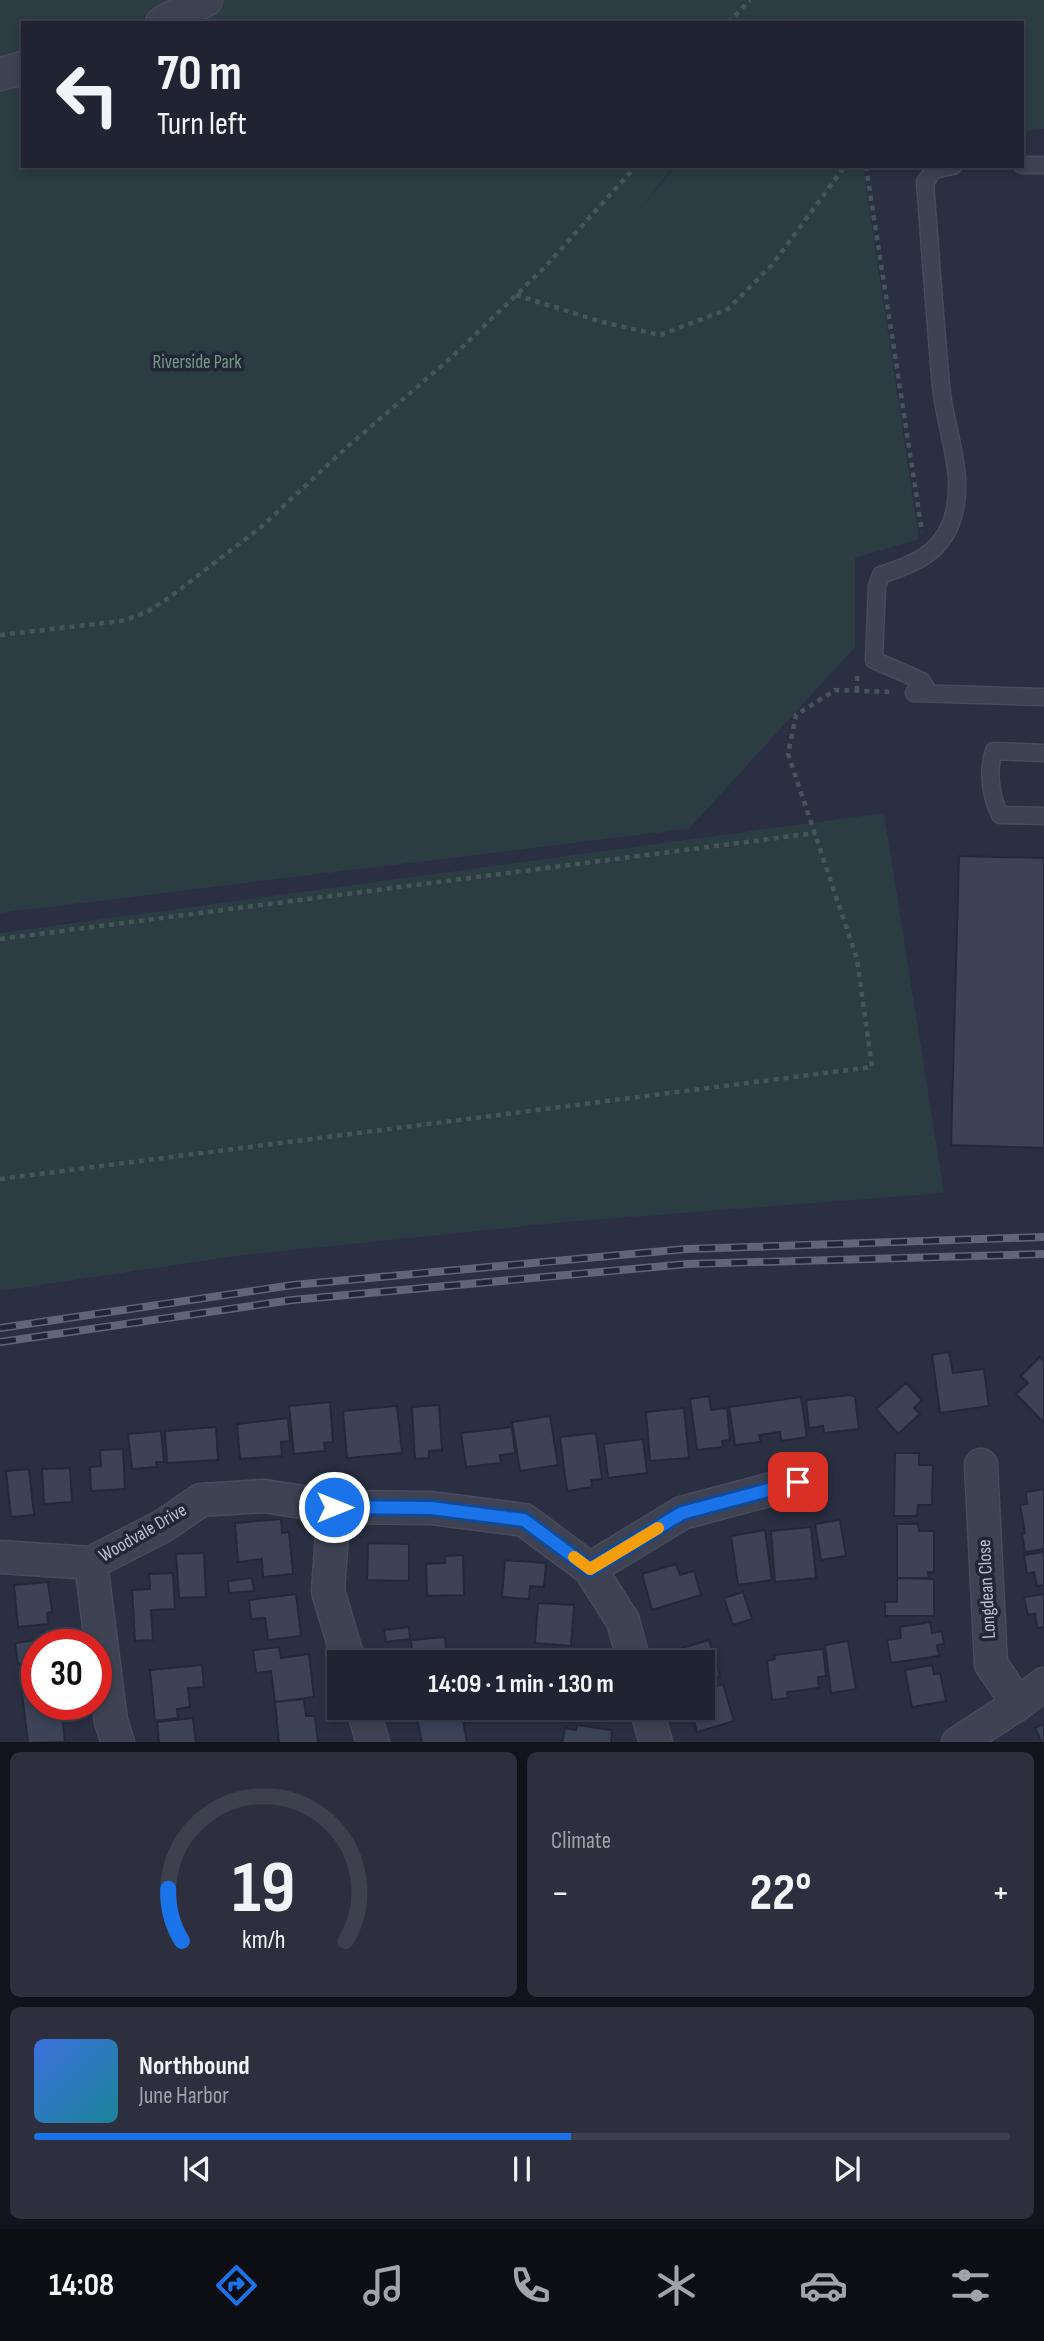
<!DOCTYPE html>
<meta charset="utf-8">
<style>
:root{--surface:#202332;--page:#2d2f3e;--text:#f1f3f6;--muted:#a2a4ac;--line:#3d404d;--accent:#1a73e8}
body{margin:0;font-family:"Sofia Sans Condensed",sans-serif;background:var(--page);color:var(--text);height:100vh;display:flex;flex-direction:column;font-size:26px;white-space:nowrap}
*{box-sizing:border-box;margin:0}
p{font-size:23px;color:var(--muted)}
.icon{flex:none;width:38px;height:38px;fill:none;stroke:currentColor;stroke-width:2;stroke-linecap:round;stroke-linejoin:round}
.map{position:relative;height:1742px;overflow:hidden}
.sheet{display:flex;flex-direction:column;gap:10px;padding:10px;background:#12131c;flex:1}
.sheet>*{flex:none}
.guide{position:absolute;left:21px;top:21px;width:1003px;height:147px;border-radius:0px;box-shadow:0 4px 10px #0003,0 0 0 2px var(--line);background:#202332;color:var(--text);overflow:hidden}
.speed{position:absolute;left:21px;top:1629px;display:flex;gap:14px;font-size:35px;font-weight:700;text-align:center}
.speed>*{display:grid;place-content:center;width:91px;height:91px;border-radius:50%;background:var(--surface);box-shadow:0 4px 10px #0003,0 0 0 2px var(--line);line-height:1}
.speed .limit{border:10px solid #d22;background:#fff;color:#111}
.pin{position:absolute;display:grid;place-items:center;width:60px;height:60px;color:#fff;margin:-30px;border-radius:14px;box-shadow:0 4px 10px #0006}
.me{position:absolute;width:77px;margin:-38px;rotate:90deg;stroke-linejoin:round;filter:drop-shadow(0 0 5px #0008)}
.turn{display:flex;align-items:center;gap:24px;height:147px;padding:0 21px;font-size:32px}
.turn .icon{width:91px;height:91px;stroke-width:2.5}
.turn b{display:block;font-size:49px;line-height:60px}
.big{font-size:52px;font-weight:700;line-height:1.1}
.sheet .tile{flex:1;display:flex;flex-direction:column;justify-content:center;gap:10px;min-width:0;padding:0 24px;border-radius:10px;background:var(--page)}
.sheet .dial{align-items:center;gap:0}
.dial svg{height:182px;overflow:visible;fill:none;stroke:var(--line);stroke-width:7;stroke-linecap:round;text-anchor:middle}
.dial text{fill:var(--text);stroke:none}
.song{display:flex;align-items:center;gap:21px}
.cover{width:84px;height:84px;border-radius:10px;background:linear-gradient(135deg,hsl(220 70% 55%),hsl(190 70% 35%))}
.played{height:7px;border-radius:4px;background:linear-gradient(90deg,var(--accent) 55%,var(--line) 55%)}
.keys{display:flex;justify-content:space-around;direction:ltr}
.heat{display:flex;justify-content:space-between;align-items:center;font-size:38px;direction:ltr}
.sheet .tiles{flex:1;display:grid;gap:10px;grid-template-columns:1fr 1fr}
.tile:last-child{grid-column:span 2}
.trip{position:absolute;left:327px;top:1650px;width:388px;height:70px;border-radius:0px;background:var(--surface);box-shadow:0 4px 10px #0003,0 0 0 2px var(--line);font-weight:700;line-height:70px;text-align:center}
.tabs{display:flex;height:112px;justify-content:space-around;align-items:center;background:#0d0e14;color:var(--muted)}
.tabs .icon{width:49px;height:49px}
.tabs .on{color:var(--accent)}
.tabs b{font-size:32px;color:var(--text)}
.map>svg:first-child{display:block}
.green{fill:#2c3c43}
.building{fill:#3c4357;stroke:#242939;stroke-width:2}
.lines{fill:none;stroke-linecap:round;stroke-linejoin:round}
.service-casing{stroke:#484b5b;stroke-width:19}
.minor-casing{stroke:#484b5b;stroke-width:35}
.path{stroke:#45555a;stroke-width:4.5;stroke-dasharray:5 5;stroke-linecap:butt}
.service{stroke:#3e4252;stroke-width:16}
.minor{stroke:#3e4252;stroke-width:32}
.rail-casing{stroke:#606678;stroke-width:8}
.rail{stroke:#222737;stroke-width:5;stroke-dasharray:16;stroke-linecap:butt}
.route-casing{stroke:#114b97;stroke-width:18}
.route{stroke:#1a73e8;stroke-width:12}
.slow{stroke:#f59e0b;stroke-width:12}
.labels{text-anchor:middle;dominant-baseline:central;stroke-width:7;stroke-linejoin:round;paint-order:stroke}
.park-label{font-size:19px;fill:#749a84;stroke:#222737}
.street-label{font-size:19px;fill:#bbbecb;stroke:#222737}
</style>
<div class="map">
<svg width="1044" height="1743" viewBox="0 0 1044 1743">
<rect width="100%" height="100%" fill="#2a2f42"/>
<path class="green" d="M0,0H1044V129L1022,131V23H793L797,16L792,23H23V166H674L639,210L676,166H863L919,539L855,558V647L689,829L0,913Z
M884,813L944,1193L566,1222L243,1255L0,1291V933Z"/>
<path class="building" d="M959,856L1044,858V1148L951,1145Z
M949,1352L953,1373L984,1369L989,1406L940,1413L932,1355Z
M1040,1357L1044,1361V1423L1016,1394L1028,1383L1021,1376Z
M906,1383L922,1400L914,1408L920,1414L898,1434L876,1409Z
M851,1395L855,1397L859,1429L824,1433L823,1426L809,1428L806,1400Z
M709,1396L711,1410L727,1408L730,1440L722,1441L723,1447L697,1450L690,1399Z
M801,1397L807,1437L781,1441L780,1432L759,1435L761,1442L735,1445L729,1407Z
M330,1402L333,1442L324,1443L325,1451L294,1454L289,1406Z
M439,1405L442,1450L429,1451V1458L415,1459L412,1407Z
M397,1406L402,1453L347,1458L343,1411Z
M684,1408L689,1458L650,1461L646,1412Z
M550,1416L558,1465L520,1471L512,1422Z
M288,1418L290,1441L281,1442L282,1456L240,1459L237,1424Z
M216,1427L218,1460L167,1463L165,1431Z
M512,1427L515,1453L500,1455L501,1463L466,1467L461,1433Z
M161,1431L164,1462H156L157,1467L132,1469L128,1434Z
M596,1433L602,1479L591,1480L592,1487L567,1491L560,1437Z
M643,1439L647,1473L608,1478L604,1444Z
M123,1449L125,1489L91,1491L90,1467L101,1466L100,1450Z
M895,1453H919V1465H933L932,1505H918L917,1516H894Z
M70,1468L72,1502L44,1504L42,1469Z
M29,1469L34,1515L11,1517L6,1471Z
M1044,1489V1549L1025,1552L1022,1534L1025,1533L1020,1505L1027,1504L1026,1492Z
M281,1519L282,1533L289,1532L293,1574L263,1577L262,1559L238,1562L235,1523Z
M840,1520L846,1556L821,1560L815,1524Z
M897,1524H918L919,1531H934V1572H928L929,1578H897Z
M811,1527L816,1578L775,1582L771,1531Z
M765,1530L772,1580L738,1585L731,1536Z
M368,1543L409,1544V1581L367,1580Z
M1044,1552V1585L1037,1586L1034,1572L1027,1574L1024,1555Z
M204,1553L206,1597L179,1598L176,1554Z
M463,1555L464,1595L427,1596L426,1564L445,1563V1556Z
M505,1560L546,1563L544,1587L530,1586L529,1599L502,1597Z
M676,1564L680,1575L694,1571L701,1595L652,1610L642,1574Z
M173,1573L175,1609L151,1610L153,1640L135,1641L132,1590L150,1589L149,1574Z
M252,1578L254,1591L229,1593L228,1581Z
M897,1578L934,1579V1616H885V1602H897Z
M48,1582L52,1612L47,1613L48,1624L18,1627L14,1585Z
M743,1592L752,1619L733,1625L724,1598Z
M296,1594L301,1636L268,1640L265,1618L251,1619L249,1600Z
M1044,1594V1627L1037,1628L1035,1614L1028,1615L1024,1597Z
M538,1603L574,1605L571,1646L535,1643Z
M930,1622L932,1633L942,1631L944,1644L937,1645L939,1656L891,1663L887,1640L901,1638L900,1627Z
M409,1627L410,1639L386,1642L384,1630Z
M63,1636L64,1645H37V1684L31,1685L27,1662L18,1664L15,1643Z
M445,1637L447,1662H413L411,1640Z
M709,1640L720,1676L704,1681V1662H676L672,1651Z
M848,1641L856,1689L831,1693L825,1645Z
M279,1647L281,1658L309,1654L314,1697L275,1702L271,1671L256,1673L253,1650Z
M534,1648L586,1653L585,1662H532Z
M823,1649L826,1676L818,1677L819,1688L787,1692L788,1698L772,1700L767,1661L775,1659L774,1655Z
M202,1665L204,1687L188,1688L190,1707L177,1709L178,1718L155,1721L150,1670Z
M932,1665L934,1674L940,1673L946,1701L912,1707L905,1670Z
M723,1684L734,1721L697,1732L690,1708H704V1690Z
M37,1692V1704H61L65,1742L28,1743L22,1693Z
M304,1699L306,1716H315L318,1743H279L275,1702Z
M415,1708H461L467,1743H422Z
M540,1708H580L579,1722L539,1719Z
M193,1718L196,1743H159L157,1722Z
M1044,1724V1743H1042L1035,1728Z
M577,1725L612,1730L611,1743H562L565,1728L576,1730Z"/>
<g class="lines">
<defs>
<path id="service" d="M1022,165H1044
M914,693L1044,697
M929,693L922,681L874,660L877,586L881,575C911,565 939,555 951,523C968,478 945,431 941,386C935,318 930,250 925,182L934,170L953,166
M1044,753L994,751C987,771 991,797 1000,815L1044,816"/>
<path id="minor" d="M162,23L206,0
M0,74L23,68
M981,1465L991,1664L1018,1704
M334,1507L328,1591L349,1662
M0,1557L91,1563
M590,1569L682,1513L798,1482
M363,1708L373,1743
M646,1708L656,1743
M118,1743L111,1721L91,1563L163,1526L201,1500L264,1496L334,1507L431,1508L524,1520L590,1569L623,1621L634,1662
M958,1743L1018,1704L1044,1684"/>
</defs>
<use href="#service" class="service-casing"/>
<use href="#minor" class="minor-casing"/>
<path class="path" d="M728,23L750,0
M866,166L922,532
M516,295L602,322L660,335L728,309L772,265L845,166
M0,635L122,621L147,612L170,597L261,527L347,447L452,357L544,268L636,166
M857,691V673
M0,939L816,833
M0,1179L872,1067L857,959L788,754L796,715L835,690L891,692"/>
<use href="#service" class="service"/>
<use href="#minor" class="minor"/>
<defs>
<path id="rail" d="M0,1328L293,1285L686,1249L1044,1237
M0,1342L292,1300L687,1264L1044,1254"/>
</defs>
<use href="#rail" class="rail-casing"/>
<use href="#rail" class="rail"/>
</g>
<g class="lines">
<defs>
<path id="route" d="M334,1507L431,1508L524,1520L590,1569L682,1513L798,1482"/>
</defs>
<use href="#route" class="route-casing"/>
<use href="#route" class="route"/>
<path class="slow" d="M574,1557L590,1569L658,1528"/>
</g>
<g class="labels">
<g class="park-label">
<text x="197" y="362">Riverside Park</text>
</g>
<g class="street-label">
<text transform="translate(143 1533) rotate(-30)">Woodvale Drive</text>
<text transform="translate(987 1589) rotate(-93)">Longdean Close</text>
</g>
</g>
</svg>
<div class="speed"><div class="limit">30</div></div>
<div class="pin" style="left:798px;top:1482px;background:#d93025"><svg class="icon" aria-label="arrive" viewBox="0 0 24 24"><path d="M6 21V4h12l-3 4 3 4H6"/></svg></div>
<svg class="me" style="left:334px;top:1507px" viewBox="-20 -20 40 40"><circle r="17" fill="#1a73e8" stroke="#fff" stroke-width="3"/><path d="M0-11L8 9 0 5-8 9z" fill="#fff"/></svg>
<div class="trip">14:09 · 1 min · 130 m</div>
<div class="guide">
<div class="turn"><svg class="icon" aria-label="left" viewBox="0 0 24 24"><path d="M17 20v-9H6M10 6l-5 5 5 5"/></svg><div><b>70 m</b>Turn left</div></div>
</div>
</div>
<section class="sheet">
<div class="tiles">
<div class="tile dial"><svg viewBox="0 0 100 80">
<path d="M14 69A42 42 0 1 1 86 69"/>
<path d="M14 69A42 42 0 0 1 8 46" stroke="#1a73e8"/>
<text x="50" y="56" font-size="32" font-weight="700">19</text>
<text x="50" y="72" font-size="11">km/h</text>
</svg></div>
<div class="tile"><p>Climate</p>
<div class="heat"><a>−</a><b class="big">22°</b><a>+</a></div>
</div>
<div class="tile">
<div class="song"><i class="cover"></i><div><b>Northbound</b><p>June Harbor</p></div></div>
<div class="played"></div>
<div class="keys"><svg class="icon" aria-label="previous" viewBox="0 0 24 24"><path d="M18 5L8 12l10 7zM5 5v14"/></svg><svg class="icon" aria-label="pause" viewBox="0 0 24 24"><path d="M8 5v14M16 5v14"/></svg><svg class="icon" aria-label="next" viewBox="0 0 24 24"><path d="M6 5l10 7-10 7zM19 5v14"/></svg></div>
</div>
</div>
</section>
<nav class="tabs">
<b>14:08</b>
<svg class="icon on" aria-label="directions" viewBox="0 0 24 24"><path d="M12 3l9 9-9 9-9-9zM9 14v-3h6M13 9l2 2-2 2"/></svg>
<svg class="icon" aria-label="music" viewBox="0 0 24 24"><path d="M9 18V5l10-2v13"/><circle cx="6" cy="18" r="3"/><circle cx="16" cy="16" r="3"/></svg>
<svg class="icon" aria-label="phone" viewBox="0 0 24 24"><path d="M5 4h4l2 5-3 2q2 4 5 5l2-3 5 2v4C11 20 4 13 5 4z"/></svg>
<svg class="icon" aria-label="climate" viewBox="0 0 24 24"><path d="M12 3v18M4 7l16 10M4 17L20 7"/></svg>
<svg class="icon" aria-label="car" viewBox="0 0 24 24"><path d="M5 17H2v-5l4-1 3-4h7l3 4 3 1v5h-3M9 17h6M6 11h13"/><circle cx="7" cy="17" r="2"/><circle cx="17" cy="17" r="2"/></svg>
<svg class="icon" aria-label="filters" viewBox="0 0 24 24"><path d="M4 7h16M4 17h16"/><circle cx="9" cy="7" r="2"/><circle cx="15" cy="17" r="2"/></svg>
</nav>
